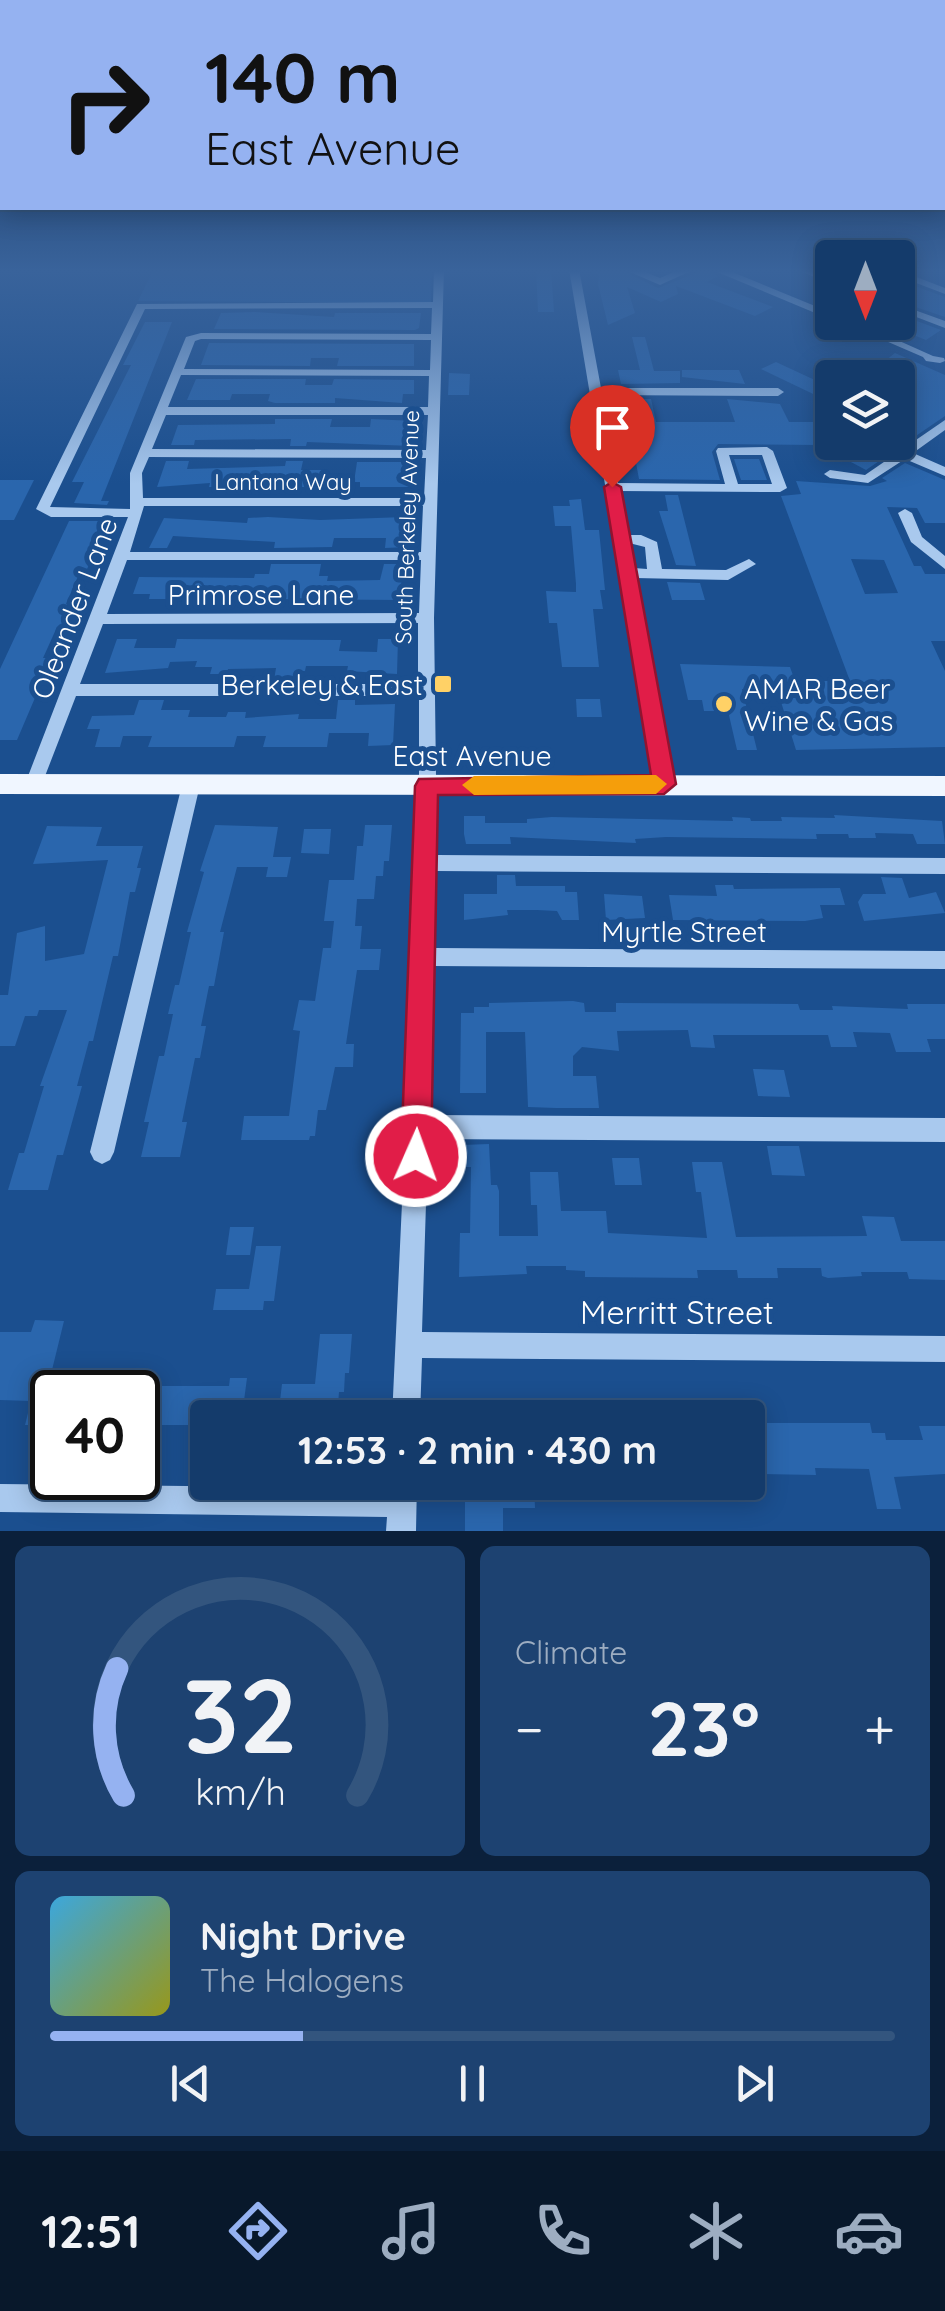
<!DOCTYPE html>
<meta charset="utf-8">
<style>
:root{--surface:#143b6b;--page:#1d4271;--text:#f1f3f6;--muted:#9dadc1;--line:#33557e;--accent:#95b2f1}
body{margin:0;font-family:Quicksand,sans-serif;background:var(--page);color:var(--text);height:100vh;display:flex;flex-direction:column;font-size:38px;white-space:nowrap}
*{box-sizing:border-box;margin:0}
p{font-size:32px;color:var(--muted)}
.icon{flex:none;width:55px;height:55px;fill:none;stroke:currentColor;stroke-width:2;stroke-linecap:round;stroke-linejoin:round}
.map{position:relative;height:1531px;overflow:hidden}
.side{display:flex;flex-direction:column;gap:15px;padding:15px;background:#0b203b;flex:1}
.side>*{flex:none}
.hud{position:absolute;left:0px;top:0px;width:945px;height:210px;box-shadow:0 5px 25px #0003,0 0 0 2px var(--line);background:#95b2f1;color:#111;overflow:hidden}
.needle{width:65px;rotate:180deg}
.fabs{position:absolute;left:815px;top:240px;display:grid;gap:20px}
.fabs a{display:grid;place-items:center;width:100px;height:100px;border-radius:10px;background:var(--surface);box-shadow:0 5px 25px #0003,0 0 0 2px var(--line);font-size:50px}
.speed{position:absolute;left:30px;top:1370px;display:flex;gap:20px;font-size:50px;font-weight:700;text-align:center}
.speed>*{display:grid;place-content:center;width:130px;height:130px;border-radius:50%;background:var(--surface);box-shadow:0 5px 25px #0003,0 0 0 2px var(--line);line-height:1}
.speed .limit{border:5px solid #111;border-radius:15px;background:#fff;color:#111}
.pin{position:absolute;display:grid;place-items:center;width:85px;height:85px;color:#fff;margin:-102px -42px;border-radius:50% 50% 50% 0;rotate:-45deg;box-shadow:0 0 10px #0007}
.pin .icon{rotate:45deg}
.me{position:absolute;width:110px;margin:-55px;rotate:2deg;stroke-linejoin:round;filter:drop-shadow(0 0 8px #0008)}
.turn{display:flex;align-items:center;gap:35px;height:210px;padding:0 40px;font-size:45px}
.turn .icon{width:130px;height:130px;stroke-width:2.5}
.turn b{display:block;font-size:70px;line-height:85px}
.big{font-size:75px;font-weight:700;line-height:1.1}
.side .card{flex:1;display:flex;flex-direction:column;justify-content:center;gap:15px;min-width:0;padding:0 35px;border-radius:15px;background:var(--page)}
.side .dial{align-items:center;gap:0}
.dial svg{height:260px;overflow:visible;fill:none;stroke:var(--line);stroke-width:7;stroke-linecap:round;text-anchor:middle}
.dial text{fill:var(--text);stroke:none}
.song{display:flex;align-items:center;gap:30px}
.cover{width:120px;height:120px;border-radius:15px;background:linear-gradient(135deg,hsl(200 70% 55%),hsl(60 70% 35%))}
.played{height:10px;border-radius:5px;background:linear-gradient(90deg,var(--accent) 30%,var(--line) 30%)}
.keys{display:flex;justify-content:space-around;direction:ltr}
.heat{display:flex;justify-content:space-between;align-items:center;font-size:55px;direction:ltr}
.side .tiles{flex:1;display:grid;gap:15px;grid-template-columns:1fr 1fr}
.card:last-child{grid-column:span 2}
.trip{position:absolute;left:190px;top:1400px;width:575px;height:100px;border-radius:10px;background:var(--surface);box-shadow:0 5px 25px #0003,0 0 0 2px var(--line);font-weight:700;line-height:100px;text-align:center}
.dock{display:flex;height:160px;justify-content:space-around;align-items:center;background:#08182b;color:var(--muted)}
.dock .icon{width:70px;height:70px}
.dock .current{color:var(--accent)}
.dock b{font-size:45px;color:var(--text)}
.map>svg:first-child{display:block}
.green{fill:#2461a8}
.building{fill:#2a66ad;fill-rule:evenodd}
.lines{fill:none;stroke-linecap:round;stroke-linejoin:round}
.minor{fill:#a9c9ee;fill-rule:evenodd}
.major{fill:#f0f6ff;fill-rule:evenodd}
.route{fill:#e11d48;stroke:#92132f;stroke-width:2.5}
.slow{fill:#f59e0b}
.poi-dot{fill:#ffd166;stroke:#1b4f8f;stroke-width:4}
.labels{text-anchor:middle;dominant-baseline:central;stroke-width:10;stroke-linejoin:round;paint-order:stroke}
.far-street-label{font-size:22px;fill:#fff;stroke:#1b4f8f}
.street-label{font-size:28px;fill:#fff;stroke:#1b4f8f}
.poi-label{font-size:28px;fill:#fff;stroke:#1b4f8f;text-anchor:end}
.near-street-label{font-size:32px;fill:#fff;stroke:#1b4f8f}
</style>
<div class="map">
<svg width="945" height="1531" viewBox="0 0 945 1531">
<rect width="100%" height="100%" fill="#1b4f8f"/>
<path class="green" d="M154,269H432L431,303L138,301Z"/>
<path class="building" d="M536,269H551L554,312H538Z
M588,269H619L658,288L706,269L718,276L707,282L773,307L755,316L676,286L678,294L661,302L627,287L635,313L608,325L598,284L599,275Z
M898,280L945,297V317L898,301Z
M255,312L334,317L335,313H421L419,328L415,330L214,329L221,313Z
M898,314L941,330L926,340L898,329Z
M145,322H172L101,501H109L107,505L74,503L84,482H72L131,365H123Z
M632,337H645L654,371H680V383L621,384L618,370H640Z
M209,343L414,344V366H337L339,358H311L310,366L201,365Z
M895,353L945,375V416L866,470L819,445L718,444L712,452L720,480L639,479L624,399H651L656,422H735L727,399L780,404L789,422H832V442H898V391L914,382L876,368Z
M776,362L832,388V403L761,369Z
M682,370H739L745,384L682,377Z
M449,373L470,374L469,395H448Z
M196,379H306L305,385H332L334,379L414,380V394H403L402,403L335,398V403H275L268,401L270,394H232L230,400H187Z
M275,419H332L330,427H370L371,419L415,421L412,446L307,442L306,446H290L291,439L195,440L194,445H171L178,425L275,424Z
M734,459H759L767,480H741Z
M166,461H189L187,469L285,466L286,461H303L301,470H325L322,487H209L210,483L157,487Z
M357,462H411L410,487H360V482H354Z
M905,463L945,480V523H925L917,508L887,507L914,566H921L925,574H945V641H931L945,671V747L796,750L777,689H742L757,750H737L728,711H704L702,700H688L680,664L790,667L795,681H850L781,496L801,494L796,481L870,486L887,481L882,478ZM851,559L884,560L898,593L865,594Z
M0,480H34L14,520H0Z
M665,495H678L696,566L676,565L659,511H668Z
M581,499L585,530H599L605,590H600L603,609H593L599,667H562L557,623H549L546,591L576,592V584L571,526H555L553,506H570L569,500Z
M268,517L320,520L405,517L407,547L385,548L386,538H334L332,547L274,548L275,542L173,536L167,548H149L164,518L247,523L248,518Z
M69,521H107L85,574H79L66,604H74L65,627H57L43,658H52L17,740H0V669Z
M271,564H321L319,576H328L327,581L380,580L384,564H403L400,600L269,599L271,591H227L224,599H149L150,594H133L139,577L254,578L255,574H269Z
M667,582L700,583L705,600H672Z
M117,639H137L134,648H175L177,639L341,640L339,651L377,652L378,639H398L397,674L347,671L348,666H306L305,671H295L293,680H274L276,668L228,669L227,674H210L212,667H195L197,661L170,662L168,668L105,673Z
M576,699H600L602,717H577Z
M139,700H164L161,710H190L188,717H226L228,712H246L245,718L299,714L298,719H336L338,700H355V705L395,704L393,745L368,746L369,733H329L327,747H263L266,736H237L234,747H148L152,736H123L120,747H95L100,729H87L92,716L134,715Z
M834,815L942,821L945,844H917L913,834L875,833L876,838H849L848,834H816L817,839L666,837L635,839L636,843L510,837L511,844H466L464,834V816H485V823H527V819L552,817L733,821L732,817L750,818L751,821H782L781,817L835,818Z
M215,825L278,827L273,857H291L287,877H266L268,867H237L220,932H224L214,986H209L201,1026H206L200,1058H195L182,1122H187L180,1157H141L149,1122H144L159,1056H164L173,1014H168L175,985H179L191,932H187L204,872L200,871Z
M365,825H392L389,861H384L383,876H376L374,899H357L355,926H362L360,949H381L379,970H357L346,1044H354L353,1067H335L326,1110H318L315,1136H310L309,1140H241L244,1116H289L300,1031L293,1030L299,1000L315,1001L323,948H331L334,921H324L329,880H354L357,846H363Z
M47,826L102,827L96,846H143L137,868H141L135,892H130L118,956H113L93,1041H89L77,1086H82L63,1155H57L48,1190H8L19,1153H24L44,1086H40L67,1010H39L37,1016H25L15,1046H0V995H8L17,933L45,926V961L84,954L108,860L33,864Z
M304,829H331L329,854L301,853Z
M497,875H515L516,886H565V892H577L579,920H562L557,911L537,910H507L508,915L464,920V894H497Z
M881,877L902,878L909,898L936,892L945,913L864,921L858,902L863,894H886Z
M715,885H733L734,889L840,888L845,905H820L823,918L805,921L673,920L669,895L717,896Z
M604,894L642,896L645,918L606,920Z
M573,1001L584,1003L585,1012H616V1003L798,1004L800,1010H833L832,1006L908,1009L907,1004H945V1039H927L931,1052H896L890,1033L853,1032L857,1047H831L828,1035H713L715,1048L691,1047L688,1030L617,1031L619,1051L582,1047L573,1056V1076H596L599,1108H556L528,1107L525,1032H486V1093H460L461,1013H474V1007H489V1003Z
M753,1069L784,1070L790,1097L758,1096Z
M489,1144L491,1185H497L499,1191V1236H538L537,1205H531L530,1172H558L561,1211H606L608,1233L707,1238L701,1192H696L692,1162H722L736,1237L867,1236L862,1216L894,1217L901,1241H945V1280L909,1279L907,1272H861L862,1276L828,1278L822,1276L821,1268H777L778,1278H738L737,1270H697L698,1278L585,1277V1271L566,1270V1266H526L527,1274L459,1277L460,1233H470L471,1167H462V1145Z
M767,1146H799L805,1176L772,1175Z
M612,1158H639L642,1185H615Z
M230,1227H254L250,1255H226Z
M256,1246H281L274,1301H264L263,1310H213L216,1289H249Z
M35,1320L64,1321L52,1370L147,1371L144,1386H229L230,1378H247L242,1416H212L208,1418V1425H156L157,1417H138V1392H52V1425H25L31,1401L0,1400V1332H31Z
M320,1334H352L349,1373H345L344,1392H339L337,1418H278L282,1384H315Z
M748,1423H870L872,1433H885L886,1440H923L919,1426H945V1474L894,1477L901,1509H877L869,1469L815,1468L816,1475L756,1474L754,1458H748Z
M465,1482H534L535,1508H503V1531H465Z"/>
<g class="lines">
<path class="minor" d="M434,269H444L434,618L437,855L945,858V874L436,871L434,948L945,951V969L433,966L429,1115L945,1118V1142L428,1139L422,1332L945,1336V1362L422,1358L420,1418H392L419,838V696H76L40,789H28L25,784L128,517H51L36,509L137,304L433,302ZM432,308L431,334L201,333L186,337L130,473V509L50,507L145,309ZM201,339L431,340L430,370L184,369L195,341ZM181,375L429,376L428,407H168ZM166,415H428L426,450L152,449ZM149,457L426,458L424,498H143L142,473ZM144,506H423L421,552H130ZM127,560H421L419,613L107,614ZM418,623V684H80L103,624Z
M569,269H579L601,388H778L784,392L778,396L602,395L618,483L725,484L716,451L718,448L767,447L773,451L787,488L780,492L619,491L627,535H641L657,542L662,569L726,570L749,559L756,564L728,580L635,578L673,784L670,789H658L655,784ZM729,455H762L772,484H738ZM629,543L645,547L647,569L634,568Z
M623,269H638L660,278L681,269H695L660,285Z
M710,269H725L832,313V320Z
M796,269H810L832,279V285Z
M898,270L945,288V294L898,276Z
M898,304L945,321V328L898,310Z
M842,322H857L933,356L944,358L945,361L940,363L926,361L923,357Z
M945,420V430L913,453L945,467V476L905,459L868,483L830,478L824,474L830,470L865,475Z
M905,509L912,513L922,537L945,556V569L911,542L898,513Z
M191,778L197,780L200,785L114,1152L110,1160L102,1164L94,1160L90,1152L182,785L185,780Z
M389,1482H417L416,1531H386L387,1517L0,1512V1484L388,1488Z"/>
<path class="major" d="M0,774L945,776V796L0,794Z"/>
</g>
<linearGradient id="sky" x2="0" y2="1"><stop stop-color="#0f2b4f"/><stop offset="0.56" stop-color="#39639b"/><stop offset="1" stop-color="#39639b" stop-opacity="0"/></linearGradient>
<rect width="945" height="484" fill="url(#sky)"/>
<path class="route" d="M612,482L621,487L676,784L664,794L438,795L431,1156L427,1167L416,1172L405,1167L401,1156L415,786L419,779L651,775L604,487Z"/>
<path class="slow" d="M656,775L667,784L656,794L474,795L462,785L474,776Z"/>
<g class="poi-dot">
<rect x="433" y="674" width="20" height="20" rx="5"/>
<circle cx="724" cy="704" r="10"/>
</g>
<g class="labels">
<g class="far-street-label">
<text x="283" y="482">Lantana Way</text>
<text transform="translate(407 527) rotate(-88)">South Berkeley Avenue</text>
</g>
<g class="street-label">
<text x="261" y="594">Primrose Lane</text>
<text transform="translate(74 608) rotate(-69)">Oleander Lane</text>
<text x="472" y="755">East Avenue</text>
<text x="684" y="931">Myrtle Street</text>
</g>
<g class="poi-label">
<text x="423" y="684">Berkeley &amp; East</text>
<text x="744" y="688" text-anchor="start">AMAR Beer<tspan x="744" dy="32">Wine &amp; Gas</tspan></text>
</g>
<g class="near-street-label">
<text x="677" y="1312">Merritt Street</text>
</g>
</g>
</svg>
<div class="fabs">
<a><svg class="needle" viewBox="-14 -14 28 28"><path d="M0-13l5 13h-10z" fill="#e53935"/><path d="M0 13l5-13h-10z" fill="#9dadc1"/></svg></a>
<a><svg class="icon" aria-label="layers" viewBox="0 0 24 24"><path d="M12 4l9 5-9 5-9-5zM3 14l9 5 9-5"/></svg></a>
</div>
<div class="speed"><div class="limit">40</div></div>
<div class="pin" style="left:612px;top:487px;background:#d93025"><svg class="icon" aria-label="arrive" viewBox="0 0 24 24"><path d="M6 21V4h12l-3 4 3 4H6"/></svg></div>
<svg class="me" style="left:416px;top:1156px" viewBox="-20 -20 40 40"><circle r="17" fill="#e11d48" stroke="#fff" stroke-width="3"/><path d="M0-11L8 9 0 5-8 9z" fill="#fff"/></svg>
<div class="trip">12:53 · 2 min · 430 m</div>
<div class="hud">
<div class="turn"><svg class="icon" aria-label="right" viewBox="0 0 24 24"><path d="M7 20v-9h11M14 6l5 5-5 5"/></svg><div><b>140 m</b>East Avenue</div></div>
</div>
</div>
<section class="side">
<div class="tiles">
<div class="card dial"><svg viewBox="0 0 100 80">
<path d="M14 69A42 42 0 1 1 86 69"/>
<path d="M14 69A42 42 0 0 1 12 30" stroke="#95b2f1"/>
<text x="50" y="56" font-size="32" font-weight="700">32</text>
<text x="50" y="72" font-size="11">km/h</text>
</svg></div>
<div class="card"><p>Climate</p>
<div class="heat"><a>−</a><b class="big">23°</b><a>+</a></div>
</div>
<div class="card">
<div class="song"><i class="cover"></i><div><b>Night Drive</b><p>The Halogens</p></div></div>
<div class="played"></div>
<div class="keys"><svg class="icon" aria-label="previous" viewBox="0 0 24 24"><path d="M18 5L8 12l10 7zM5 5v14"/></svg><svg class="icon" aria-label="pause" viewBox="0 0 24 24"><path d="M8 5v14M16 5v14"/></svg><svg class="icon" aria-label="next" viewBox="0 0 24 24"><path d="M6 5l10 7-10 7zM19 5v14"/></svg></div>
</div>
</div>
</section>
<nav class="dock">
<b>12:51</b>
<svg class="icon current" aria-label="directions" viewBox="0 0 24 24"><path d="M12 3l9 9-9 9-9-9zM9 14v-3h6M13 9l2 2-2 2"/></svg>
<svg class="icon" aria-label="music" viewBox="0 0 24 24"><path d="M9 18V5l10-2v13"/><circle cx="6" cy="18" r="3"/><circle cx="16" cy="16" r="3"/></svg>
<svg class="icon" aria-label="phone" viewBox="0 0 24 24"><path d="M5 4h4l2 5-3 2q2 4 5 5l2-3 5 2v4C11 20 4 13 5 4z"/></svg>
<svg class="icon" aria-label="climate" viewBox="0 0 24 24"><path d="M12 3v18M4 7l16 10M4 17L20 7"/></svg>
<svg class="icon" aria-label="car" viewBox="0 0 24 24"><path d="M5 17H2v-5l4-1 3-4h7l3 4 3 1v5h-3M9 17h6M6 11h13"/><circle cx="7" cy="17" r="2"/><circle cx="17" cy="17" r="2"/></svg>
</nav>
